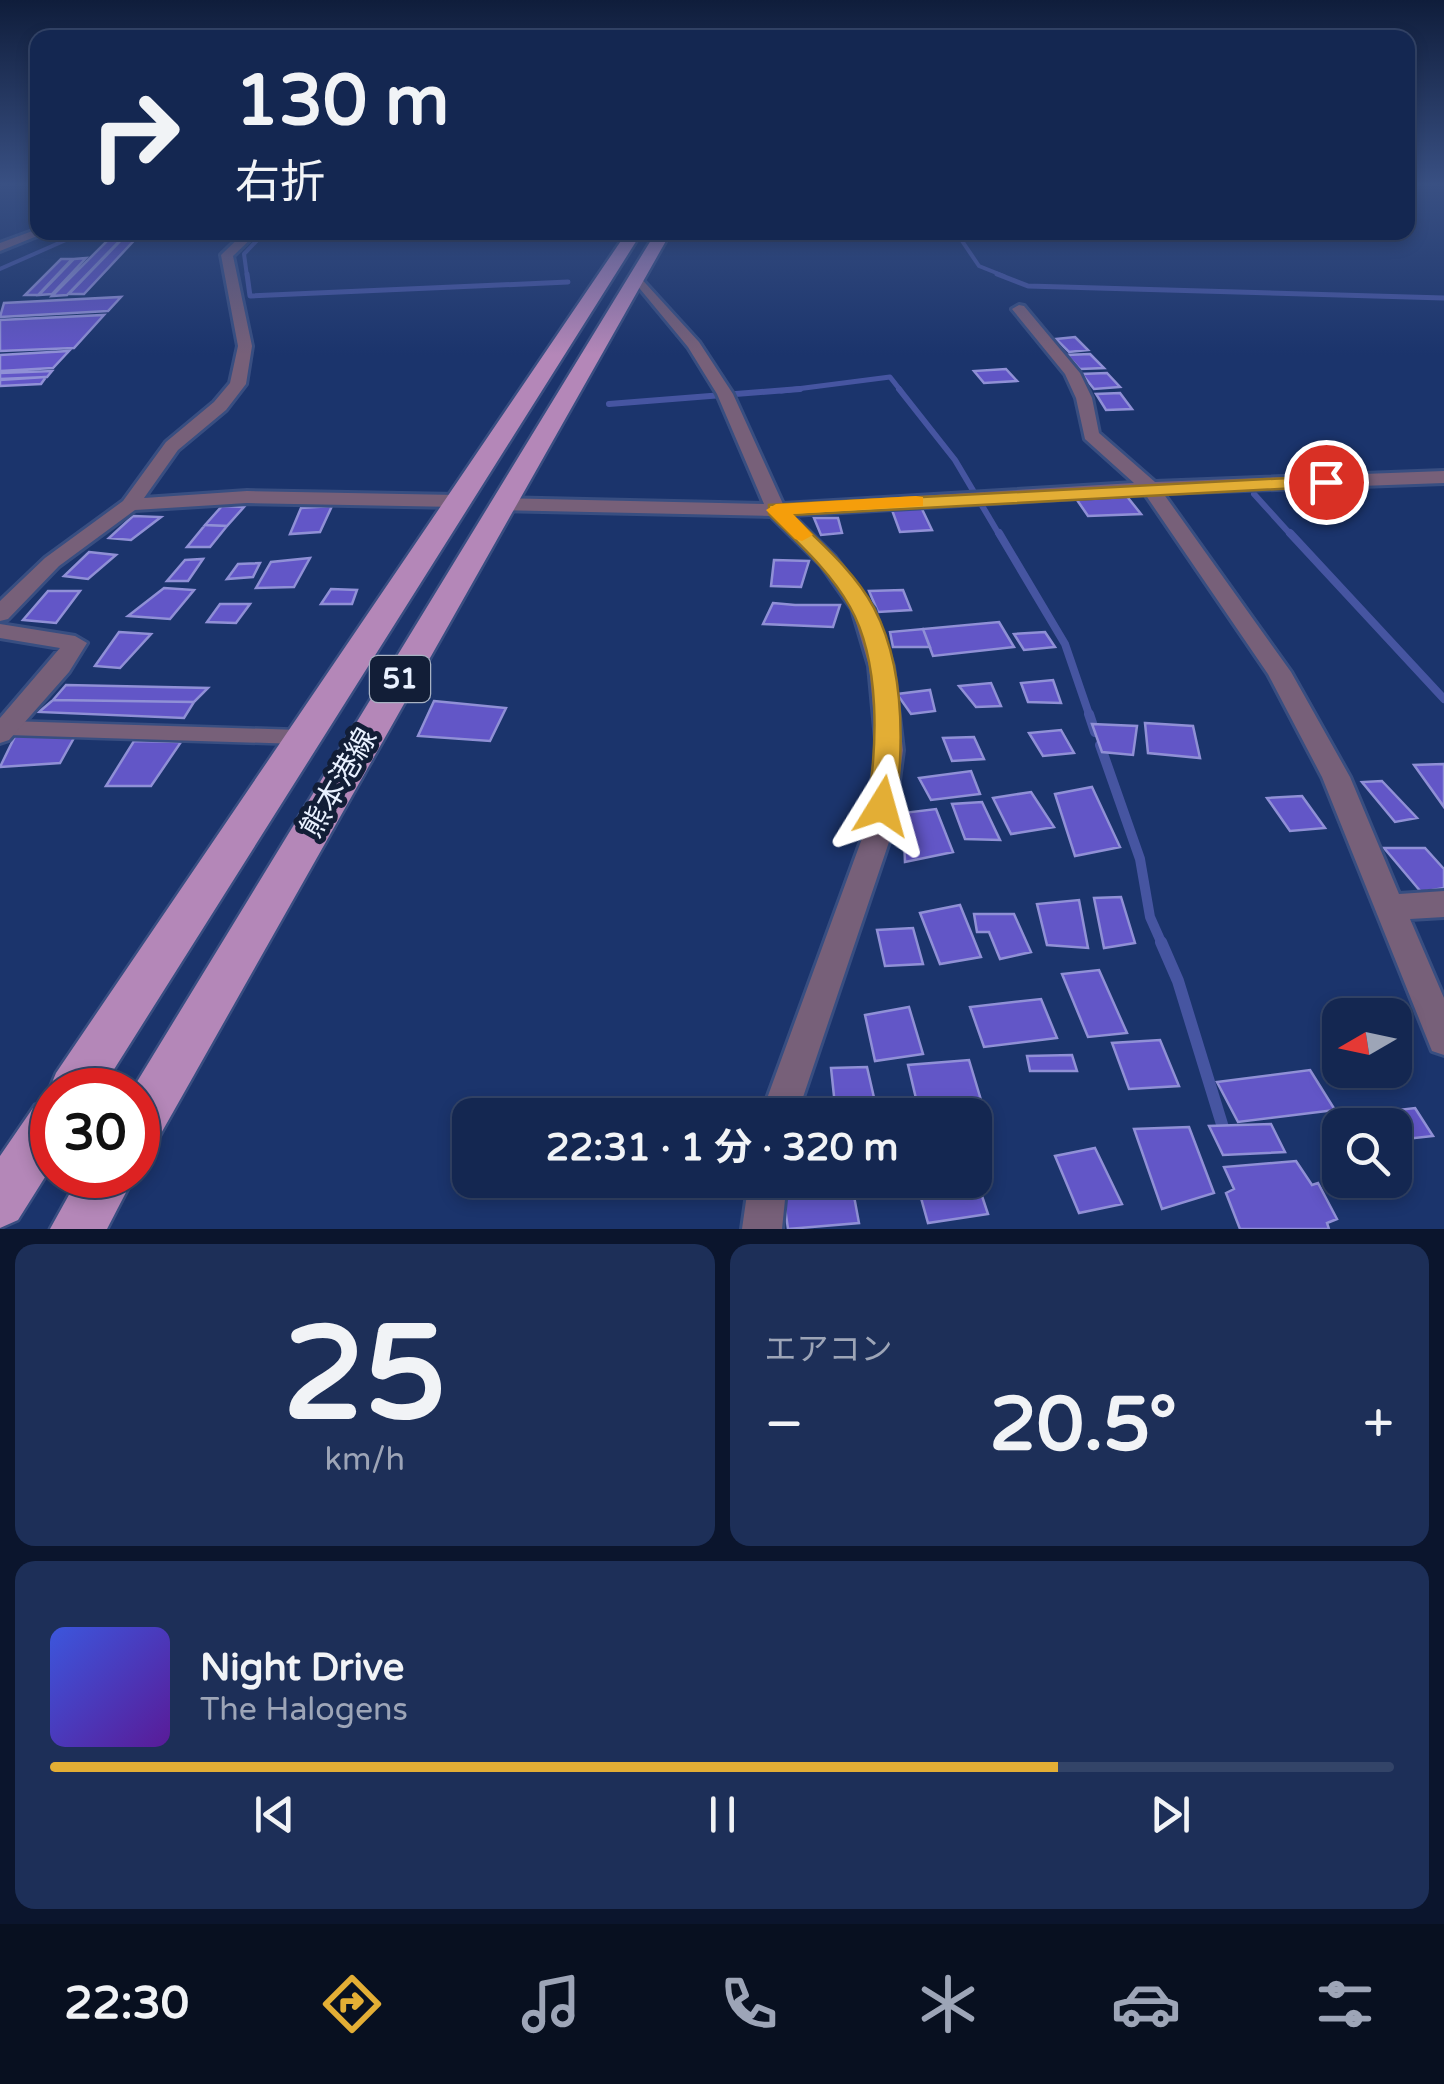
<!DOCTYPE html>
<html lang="ja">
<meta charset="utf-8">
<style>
:root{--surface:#142751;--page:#1d2f58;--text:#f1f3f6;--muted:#9da5b7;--line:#334468;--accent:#e3ae35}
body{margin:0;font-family:"Varela Round","Noto Sans JP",sans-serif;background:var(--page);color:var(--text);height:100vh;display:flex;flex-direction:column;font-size:38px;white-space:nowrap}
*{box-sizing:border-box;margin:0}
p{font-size:32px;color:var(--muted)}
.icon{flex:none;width:55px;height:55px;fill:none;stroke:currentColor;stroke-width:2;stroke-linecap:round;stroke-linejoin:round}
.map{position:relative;height:1229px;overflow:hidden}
.drawer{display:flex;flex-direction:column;gap:15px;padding:15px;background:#0b152d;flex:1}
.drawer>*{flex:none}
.top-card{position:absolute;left:30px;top:30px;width:1385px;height:210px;border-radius:20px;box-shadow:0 5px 15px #0003,0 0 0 2px var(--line);background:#142751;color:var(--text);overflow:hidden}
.needle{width:65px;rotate:261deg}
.controls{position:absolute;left:1322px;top:998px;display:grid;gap:20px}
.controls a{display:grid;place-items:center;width:90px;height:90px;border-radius:20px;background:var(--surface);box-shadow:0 5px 15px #0003,0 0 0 2px var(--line);font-size:50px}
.speed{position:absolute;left:30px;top:1068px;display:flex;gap:20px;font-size:50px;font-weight:700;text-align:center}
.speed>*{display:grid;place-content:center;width:130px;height:130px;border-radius:50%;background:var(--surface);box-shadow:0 5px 15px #0003,0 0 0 2px var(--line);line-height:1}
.speed .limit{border:15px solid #d22;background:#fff;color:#111}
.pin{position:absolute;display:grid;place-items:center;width:85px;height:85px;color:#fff;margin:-42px;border:5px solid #fff;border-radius:50%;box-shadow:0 2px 10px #0007}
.me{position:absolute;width:110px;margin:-55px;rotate:8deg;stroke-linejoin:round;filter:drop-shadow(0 0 8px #0008)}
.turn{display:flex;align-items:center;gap:35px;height:210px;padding:0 40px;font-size:45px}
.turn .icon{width:130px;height:130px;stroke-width:2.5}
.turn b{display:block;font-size:70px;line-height:85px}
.big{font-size:75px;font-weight:700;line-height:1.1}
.drawer .widget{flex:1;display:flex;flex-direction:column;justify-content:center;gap:15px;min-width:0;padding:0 35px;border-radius:20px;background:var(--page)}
.drawer .dial{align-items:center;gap:0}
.dial b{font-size:130px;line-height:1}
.song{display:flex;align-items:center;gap:30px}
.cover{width:120px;height:120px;border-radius:15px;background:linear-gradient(135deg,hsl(230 70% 55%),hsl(270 70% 35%))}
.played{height:10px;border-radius:5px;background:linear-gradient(90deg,var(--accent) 75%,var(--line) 75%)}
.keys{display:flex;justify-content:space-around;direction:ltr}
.heat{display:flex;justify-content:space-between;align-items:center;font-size:55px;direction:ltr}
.drawer .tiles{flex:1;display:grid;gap:15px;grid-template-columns:1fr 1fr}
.widget:last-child{grid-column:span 2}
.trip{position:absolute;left:452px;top:1098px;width:540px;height:100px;border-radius:20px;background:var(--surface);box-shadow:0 5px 15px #0003,0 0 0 2px var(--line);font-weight:700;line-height:100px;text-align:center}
.tabs{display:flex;height:160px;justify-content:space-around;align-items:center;background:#081020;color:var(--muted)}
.tabs .icon{width:70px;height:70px}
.tabs .selected{color:var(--accent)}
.tabs b{font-size:45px;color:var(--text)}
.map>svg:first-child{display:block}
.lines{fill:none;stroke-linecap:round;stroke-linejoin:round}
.stream-far5{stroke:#4655a1;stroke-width:4}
.stream-far4{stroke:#4655a1;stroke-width:5}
.stream-far3{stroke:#4655a1;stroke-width:6}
.stream-far2{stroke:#4655a1;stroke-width:8}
.stream-far1{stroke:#4655a1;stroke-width:10}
.stream{stroke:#4655a1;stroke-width:12}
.building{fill:#6256c7;stroke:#9090d6;stroke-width:2.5}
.lane-casing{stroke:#384e81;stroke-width:19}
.street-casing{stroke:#384e81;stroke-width:6}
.primary-casing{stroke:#384e81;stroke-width:5}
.lane{stroke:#776079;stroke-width:14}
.street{fill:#776079;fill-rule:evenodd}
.primary{fill:#b487b8;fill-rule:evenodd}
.route{fill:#e3ae35;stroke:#947122;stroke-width:2.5}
.slow{fill:#f59e0b}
.labels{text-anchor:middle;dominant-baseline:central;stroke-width:10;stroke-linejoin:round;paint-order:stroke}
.shield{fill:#121e37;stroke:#a8b2c3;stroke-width:2.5}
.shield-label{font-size:28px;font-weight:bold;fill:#e9f1ff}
.street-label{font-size:30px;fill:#e9f1ff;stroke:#121e37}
</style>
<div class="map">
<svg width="1444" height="1229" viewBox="0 0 1444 1229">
<rect width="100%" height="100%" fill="#1b346c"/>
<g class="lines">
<path class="stream-far5" d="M956,232L979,266L1004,276
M0,269L84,232
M247,276L244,254L265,232"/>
<path class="stream-far4" d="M247,274L250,296L568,282
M997,274L1028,286L1444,298
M781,391L890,377L901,391"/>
<path class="stream-far3" d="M899,389L955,460L1000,536
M609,404L800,389
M1254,494L1292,536"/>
<path class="stream-far2" d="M999,533L1065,644L1090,717
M1290,533L1444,699"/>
<path class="stream-far1" d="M1089,714L1095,732
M1100,745L1140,859L1150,917L1162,944"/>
<path class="stream" d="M1161,942L1178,981L1225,1134"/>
</g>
<path class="building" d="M116,232H128L67,295L52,296Z
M129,232H142L84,294H69Z
M86,258L52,294L39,295L74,259Z
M61,259H72L38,295H25Z
M121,297L108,311L0,317L4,303Z
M104,315L74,348L0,351V320Z
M1075,337L1088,350L1069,352L1056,339Z
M69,351L53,368L0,371V355Z
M1090,354L1104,368L1080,369L1067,355Z
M1006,369L1017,381L984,383L974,371Z
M52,371L47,377L0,379V373Z
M1107,373L1120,387L1094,389L1082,374Z
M46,377L41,384L0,386V380Z
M1120,393L1132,409L1106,410L1096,394Z
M1125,494L1141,514L1088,516L1075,497Z
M222,506L244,507L227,526L205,525Z
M332,506L320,532L290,534L301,508Z
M921,507L932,530L900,532L892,510Z
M133,516L161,517L131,540L109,538Z
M814,518H838L842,533L821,535Z
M205,525L227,526L210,547H187Z
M89,552L116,555L88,579L64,576Z
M310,558L294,587L256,588L271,562Z
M203,559L188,581H167L185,560Z
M774,560L809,561L801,587L771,586Z
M260,563L253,577L227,579L238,564Z
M164,588L194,590L170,619L128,616Z
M331,589L357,590L352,604H321Z
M903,590L911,610L878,612L869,591Z
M48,591H80L56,623L23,620Z
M773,603L795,605H840L833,627L763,624Z
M220,604H250L236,623L207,622Z
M999,622L1014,647L933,656L923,629Z
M923,629L930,647H893L890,632Z
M119,632L151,634L120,668L95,666Z
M1045,632L1055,647L1024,650L1014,634Z
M1053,680L1061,703L1028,702L1021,683Z
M991,683L1001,706L976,707L959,686Z
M66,685L208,688L194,702L53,700Z
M930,690L935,711L911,714L897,694Z
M53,700L194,702L184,718L39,712Z
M434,701L506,708L490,741L418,736Z
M1145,723L1193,726L1200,758L1148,753Z
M1092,724L1137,726L1133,755L1102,752Z
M19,728L75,736L60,763L0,767Z
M1061,730L1074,753L1043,756L1029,733Z
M974,737L984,759L952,761L943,738Z
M134,741L181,742L151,786H106Z
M1444,764V807L1414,765Z
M971,771L980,794L931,800L919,778Z
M1382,781L1417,818L1395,822L1362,782Z
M1092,787L1120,847L1075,856L1055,794Z
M1031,792L1054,827L1011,834L993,798Z
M1302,796L1325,828L1290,831L1267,798Z
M982,802L1000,840L965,839L952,804Z
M936,809L953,852L905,862L903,813Z
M1384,848H1425L1444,869V888L1421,892Z
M1121,897L1135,943L1104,948L1094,898Z
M1079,900L1088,948L1047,945L1037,904Z
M960,905L981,957L940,964L920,913Z
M974,914H1014L1031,952L1000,959L989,932H977Z
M913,928L923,964L885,966L877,930Z
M1099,970L1127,1033L1088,1037L1062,974Z
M1041,999L1057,1038L984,1047L970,1007Z
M909,1007L923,1054L875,1061L865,1015Z
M1160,1040L1179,1086L1129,1089L1112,1043Z
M1072,1055L1077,1071H1030L1027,1056Z
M969,1060L981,1100L919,1111L908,1065Z
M867,1067L878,1115H836L831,1068Z
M1310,1070L1335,1110L1238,1122L1217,1082Z
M1415,1108L1433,1136L1396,1140L1404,1156L1395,1157V1125H1344L1339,1117Z
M1271,1124L1285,1152L1223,1155L1209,1126Z
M1189,1127L1214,1193L1162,1209L1134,1129Z
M1095,1148L1122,1204L1079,1213L1055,1156Z
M1296,1161L1312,1185L1318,1183L1337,1219L1327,1223L1329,1229H1240L1226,1193L1234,1189L1224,1167Z
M975,1175L988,1214L928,1223L916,1180H975Z
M781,1180H851L859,1223L788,1229Z"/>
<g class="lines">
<defs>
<path id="lane" d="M8,728L299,737"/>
<path id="street" d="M38,229L42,234L0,251V243Z
M245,232H258L233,256L252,346L246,384L226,410L178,450L144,498L247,491L457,495L467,501L457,507L247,503L135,510L59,566L8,619L0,621V601L45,558L123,501L166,442L214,402L230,383L238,346L221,255Z
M637,274L699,342L733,394L783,504L1134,483L1085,439L1076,398L1065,374L1012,309L1019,305L1024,306L1080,373L1092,398L1099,433L1155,482L1444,471V483L1163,493L1291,672L1350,777L1399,894L1444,891V917L1410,919L1444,998V1055L1432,1051L1322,777L1268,674L1145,494L792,515L835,557L874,609L893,666L903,750L892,833L797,1115H761L864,833L877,750L869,666L852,609L821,565L771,516L501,510L491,504L501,498L764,504L717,394L688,347L631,278Z
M0,624L75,636L87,643L69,672L9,740L0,743V718L60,648L0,638Z
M749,1180H787L782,1229H742Z"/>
<path id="primary" d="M627,232H642L101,1090H52V1166L18,1220L0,1228V1156L35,1105L52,1097L49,1090L56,1073Z
M656,232H671L155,1144L138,1152V1090H132Z
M80,1175H135L107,1229H50Z"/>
</defs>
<use href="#lane" class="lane-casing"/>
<use href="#street" class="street-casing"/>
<use href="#primary" class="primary-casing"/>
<use href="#lane" class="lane"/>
<use href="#street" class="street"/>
<use href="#primary" class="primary"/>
</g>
<linearGradient id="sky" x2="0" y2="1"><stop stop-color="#0f1d3b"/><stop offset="0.52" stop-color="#395083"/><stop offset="1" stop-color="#395083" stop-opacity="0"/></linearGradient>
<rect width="1444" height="355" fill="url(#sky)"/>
<path class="route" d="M1326,476L1333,478V486L792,515C821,543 855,572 874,608C905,667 904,742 896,806L892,813L882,816L872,813L868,806C877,746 881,662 850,607C830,571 798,543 769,514V505Z"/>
<path class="slow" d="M916,496L923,497V506L793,514L813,535L802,541L795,539L766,510L776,504Z"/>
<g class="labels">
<rect class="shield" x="370" y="656" width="60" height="46" rx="8"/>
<g class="shield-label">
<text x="400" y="679">51</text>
</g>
<g class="street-label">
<text transform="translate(339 783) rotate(-60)">熊本港線</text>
</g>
</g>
</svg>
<div class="controls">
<a><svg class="needle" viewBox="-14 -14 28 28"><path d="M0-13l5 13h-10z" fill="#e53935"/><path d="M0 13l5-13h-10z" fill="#9da5b7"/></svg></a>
<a><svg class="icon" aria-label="search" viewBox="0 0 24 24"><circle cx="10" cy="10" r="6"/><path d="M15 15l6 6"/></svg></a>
</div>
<div class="speed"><div class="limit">30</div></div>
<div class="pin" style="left:1326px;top:482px;background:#d93025"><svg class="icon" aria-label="arrive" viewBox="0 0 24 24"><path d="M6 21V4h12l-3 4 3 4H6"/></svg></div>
<svg class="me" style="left:882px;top:806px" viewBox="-20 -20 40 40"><path d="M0-17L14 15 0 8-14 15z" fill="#e3ae35" stroke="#fff" stroke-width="4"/></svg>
<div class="trip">22:31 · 1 分 · 320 m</div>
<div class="top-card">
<div class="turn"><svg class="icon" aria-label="right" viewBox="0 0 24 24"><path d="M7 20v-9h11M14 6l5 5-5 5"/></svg><div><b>130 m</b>右折</div></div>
</div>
</div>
<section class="drawer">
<div class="tiles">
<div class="widget dial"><b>25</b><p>km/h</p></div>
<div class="widget"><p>エアコン</p>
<div class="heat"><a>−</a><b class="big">20.5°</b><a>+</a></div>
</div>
<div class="widget">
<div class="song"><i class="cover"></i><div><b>Night Drive</b><p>The Halogens</p></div></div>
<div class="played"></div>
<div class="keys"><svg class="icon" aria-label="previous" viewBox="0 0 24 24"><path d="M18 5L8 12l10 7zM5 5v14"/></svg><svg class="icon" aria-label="pause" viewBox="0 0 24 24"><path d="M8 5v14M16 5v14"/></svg><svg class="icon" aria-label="next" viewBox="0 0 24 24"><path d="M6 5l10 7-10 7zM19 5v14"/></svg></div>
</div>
</div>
</section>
<nav class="tabs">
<b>22:30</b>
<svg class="icon selected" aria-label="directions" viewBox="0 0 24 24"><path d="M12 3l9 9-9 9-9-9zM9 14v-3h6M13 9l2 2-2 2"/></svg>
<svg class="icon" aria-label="music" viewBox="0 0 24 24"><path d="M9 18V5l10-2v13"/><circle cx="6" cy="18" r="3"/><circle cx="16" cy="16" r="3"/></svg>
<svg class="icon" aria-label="phone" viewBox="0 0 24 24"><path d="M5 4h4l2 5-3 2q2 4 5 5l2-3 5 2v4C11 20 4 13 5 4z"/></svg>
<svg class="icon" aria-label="climate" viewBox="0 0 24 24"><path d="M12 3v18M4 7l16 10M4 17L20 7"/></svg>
<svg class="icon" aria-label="car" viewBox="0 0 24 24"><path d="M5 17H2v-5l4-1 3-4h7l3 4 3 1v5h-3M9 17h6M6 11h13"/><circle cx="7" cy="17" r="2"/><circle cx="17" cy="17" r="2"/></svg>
<svg class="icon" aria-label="filters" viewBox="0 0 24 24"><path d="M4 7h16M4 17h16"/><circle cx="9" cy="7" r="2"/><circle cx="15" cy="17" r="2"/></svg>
</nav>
